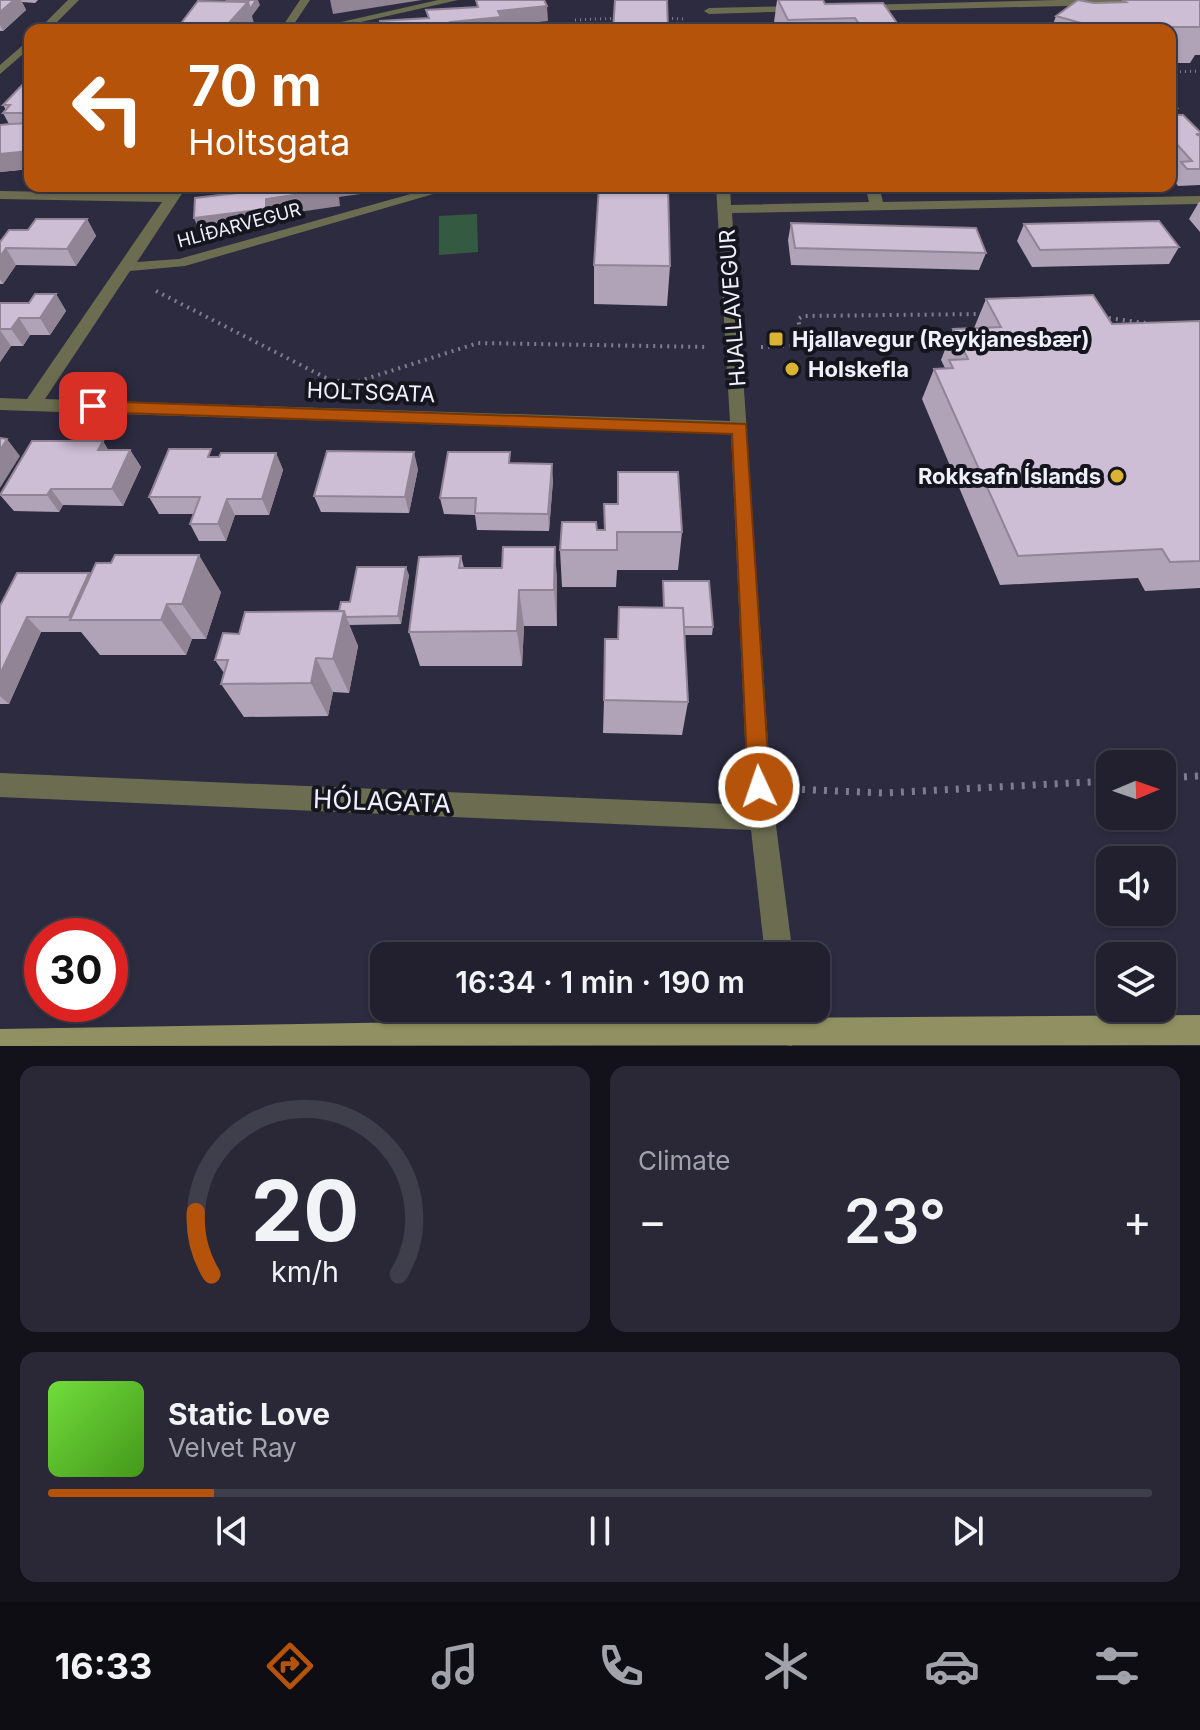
<!DOCTYPE html>
<meta charset="utf-8">
<style>
:root{--surface:#22202f;--page:#2a2837;--text:#f1f3f6;--muted:#a2a3aa;--line:#3f3e4b;--accent:#b45309}
body{margin:0;font-family:Inter,sans-serif;background:var(--page);color:var(--text);height:100vh;display:flex;flex-direction:column;font-size:30px;white-space:nowrap}
*{box-sizing:border-box;margin:0}
p{font-size:26px;color:var(--muted)}
.icon{flex:none;width:44px;height:44px;fill:none;stroke:currentColor;stroke-width:2;stroke-linecap:round;stroke-linejoin:round}
.map{position:relative;height:1046px;overflow:hidden}
.panel{display:flex;flex-direction:column;gap:20px;padding:20px;background:#13121a;flex:1}
.panel>*{flex:none}
.guide{position:absolute;left:24px;top:24px;width:1152px;height:168px;border-radius:16px;box-shadow:0 2px 6px #0004,0 0 0 2px var(--line);background:#b45309;color:#fff;overflow:hidden}
.needle{width:52px;rotate:88deg}
.fabs{position:absolute;left:1096px;top:750px;display:grid;gap:16px}
.fabs a{display:grid;place-items:center;width:80px;height:80px;border-radius:16px;background:var(--surface);box-shadow:0 2px 6px #0004,0 0 0 2px var(--line);font-size:40px}
.speed{position:absolute;left:24px;top:918px;display:flex;gap:16px;font-size:40px;font-weight:700;text-align:center}
.speed>*{display:grid;place-content:center;width:104px;height:104px;border-radius:50%;background:var(--surface);box-shadow:0 2px 6px #0004,0 0 0 2px var(--line);line-height:1}
.speed .limit{border:12px solid #d22;background:#fff;color:#111}
.pin{position:absolute;display:grid;place-items:center;width:68px;height:68px;color:#fff;margin:-34px;border-radius:16px;box-shadow:0 4px 12px #0006}
.me{position:absolute;width:88px;margin:-44px;rotate:357deg;stroke-linejoin:round;filter:drop-shadow(0 0 6px #0008)}
.turn{display:flex;align-items:center;gap:28px;height:168px;padding:0 32px;font-size:36px}
.turn .icon{width:104px;height:104px;stroke-width:2.5}
.turn b{display:block;font-size:56px;line-height:68px}
.big{font-size:60px;font-weight:600;line-height:1.1}
.panel .tile{flex:1;display:flex;flex-direction:column;justify-content:center;gap:12px;min-width:0;padding:0 28px;border-radius:16px;background:var(--page)}
.panel .dial{align-items:center;gap:0}
.dial svg{height:208px;overflow:visible;fill:none;stroke:var(--line);stroke-width:7;stroke-linecap:round;text-anchor:middle}
.dial text{fill:var(--text);stroke:none}
.song{display:flex;align-items:center;gap:24px}
.cover{width:96px;height:96px;border-radius:12px;background:linear-gradient(135deg,hsl(100 70% 55%),hsl(100 70% 35%))}
.played{height:8px;border-radius:4px;background:linear-gradient(90deg,var(--accent) 15%,var(--line) 15%)}
.keys{display:flex;justify-content:space-around;direction:ltr}
.heat{display:flex;justify-content:space-between;align-items:center;font-size:44px;direction:ltr}
.panel .tiles{flex:1;display:grid;gap:20px;grid-template-columns:1fr 1fr}
.tile:last-child{grid-column:span 2}
.trip{position:absolute;left:370px;top:942px;width:460px;height:80px;border-radius:16px;background:var(--surface);box-shadow:0 2px 6px #0004,0 0 0 2px var(--line);font-weight:600;line-height:80px;text-align:center}
.menu{display:flex;height:128px;justify-content:space-around;align-items:center;background:#0e0d13;color:var(--muted)}
.menu .icon{width:56px;height:56px}
.menu .current{color:var(--accent)}
.menu b{font-size:36px;color:var(--text)}
.map>svg:first-child{display:block}
.green{fill:#355a42}
.lines{fill:none;stroke-linecap:round;stroke-linejoin:round}
.path-far2{stroke:#7e7d8f;stroke-width:3;stroke-dasharray:1 4;stroke-linecap:butt}
.path-far1{stroke:#7e7d8f;stroke-width:4;stroke-dasharray:2 5;stroke-linecap:butt}
.path{stroke:#7e7d8f;stroke-width:7;stroke-dasharray:3 8;stroke-linecap:butt}
.street{fill:#6c6d50;fill-rule:evenodd}
.secondary{fill:#909062;fill-rule:evenodd}
.wall{fill:#b0a3b7}
.shaded-wall{fill:#908495}
.building{fill:#cdbdd5;stroke:#908495;stroke-width:2}
.route{fill:#b45309;stroke:#753606;stroke-width:2}
.poi-dot{fill:#dbb333;stroke:#15151e;stroke-width:3}
.labels{text-anchor:middle;dominant-baseline:central;stroke-width:8;stroke-linejoin:round;paint-order:stroke}
.far-street-label{font-size:18px;fill:#efeffd;stroke:#15151e}
.street-label{font-size:22px;fill:#efeffd;stroke:#15151e}
.poi-label{font-size:22px;font-weight:bold;fill:#efeffd;stroke:#15151e;text-anchor:start}
.near-street-label{font-size:26px;fill:#efeffd;stroke:#15151e}
</style>
<div class="map">
<svg width="1200" height="1046" viewBox="0 0 1200 1046">
<rect width="100%" height="100%" fill="#2d2b3f"/>
<path class="green" d="M477,214L478,252L439,255V216Z"/>
<g class="lines">
<path class="path-far2" d="M662,18L684,19
M575,20L620,18
M1170,72L1200,71"/>
<path class="path-far1" d="M156,291L332,381L356,382L478,343L707,347
M1102,317L1152,324
M761,347L803,345L798,319L803,316L984,314"/>
<path class="path" d="M1162,778L1200,776
M791,789L883,793L1110,781"/>
<path class="street" d="M68,0H79L49,30H38Z
M300,0H310L290,30H280Z
M438,0H458L326,30H306Z
M1058,0H1187L1182,3L861,11L856,8L861,5Z
M801,6L805,7V11L709,14L704,11L709,8Z
M552,23L557,26L556,28L532,30Z
M30,39V48L0,74V65Z
M173,186H187L137,262L179,259L439,186H461L185,266L130,271L45,399L730,421L716,186H730L731,205L869,202L865,186H879L883,202L1200,196V204L732,213L771,787L793,956H765L751,830L0,797V773L748,805L731,434L0,410V398L27,399L162,202L0,199V191L168,194Z
M769,1008H799L802,1033L797,1043L791,1046L777,1043Z"/>
<path class="secondary" d="M1200,1015V1045L0,1046V1029L593,1019Z"/>
</g>
<path class="wall" d="M0,0H38L35,3L22,2L26,10L3,31H0Z
M777,0H823L825,4L899,26L898,30H773Z
M1123,0L1200,27V55H1195L1190,63H1170V30H1051L1056,16L1094,3L1122,2Z
M30,80V169L0,172V125L9,124L3,113L6,110L3,105Z
M1170,101L1177,108L1175,112L1200,132V185L1178,186L1172,178L1176,170L1170,163Z
M921,186H968L966,192L922,190Z
M1037,186H1079L1078,188L1039,189Z
M1199,202H1200V232L1189,219Z
M87,219L96,236L76,266L16,265L3,284H0V242L28,230Z
M791,223L986,253L979,270L791,265L788,240Z
M1024,224L1179,247L1169,264L1032,267L1017,241Z
M594,265L670,266L667,306L594,304Z
M56,294L66,311L50,335H30L23,346H11L0,362V303H29Z
M986,299L1112,324L1200,321V588L1145,591L1138,578L1000,585L922,399L934,369L945,368L941,360L953,329L974,328Z
M103,441L108,450H130L141,467L123,506L63,505L59,512L14,511L0,495Z
M276,453L283,470L269,515H235L226,541H199L190,524L194,514H159L149,497L215,457Z
M512,463L553,480L549,531L477,530L475,515L444,514L440,498Z
M418,469L409,513L321,512L314,496Z
M618,472L682,532L678,570H617L616,587H562L560,550L604,530V504H618Z
M555,547L557,584V626H524L522,666H420L409,632L461,556L464,568H502Z
M89,573L90,575L221,592L206,639H192L186,655H100L81,632H41L9,704H0V606Z
M409,575L401,624L349,625L358,646L349,693L333,692L328,716L244,717L221,684L224,673L215,660L339,611L350,602Z
M663,581L713,627L712,635H685L688,702L682,735L603,733L604,700L618,639L663,608Z"/>
<path class="shaded-wall" d="M14,0H21L26,10L3,31L0,25V12Z
M258,0L260,5L252,16L254,23L248,30H230L228,24L248,2Z
M330,0H422L333,14Z
M547,6L548,21L501,26L502,30H431L450,22L498,11Z
M30,151V169L0,172V154Z
M335,186H403L404,188L339,197L340,206L271,216V226L201,235L194,218L266,199Z
M87,219L96,236L76,266L67,249Z
M6,248L16,265L3,284L0,279V257Z
M56,294L66,311L50,335L40,318Z
M19,318L30,335L23,346L11,329Z
M0,330L11,346L0,362Z
M7,439L20,456L0,488V450Z
M103,441L113,458L98,450Z
M130,450L141,467L123,506L112,489Z
M414,452L418,469L409,513L405,497Z
M276,453L283,470L269,515L262,499Z
M552,464L553,480L549,531L548,514Z
M51,489L63,505L59,512L47,495Z
M227,499L235,515L226,541L218,524Z
M555,547L557,584V626L554,590Z
M199,555L221,592L206,639L182,604Z
M406,567L409,575L401,624L398,616Z
M89,573L101,589L72,620L69,617Z
M519,590L524,626L522,666L517,631Z
M167,604L192,639L186,655L161,620Z
M344,611L358,646L349,693L333,659Z
M27,617L41,632L9,704L0,696V674Z
M316,658L333,692L328,716L311,683Z"/>
<path class="building" d="M0,0H14L0,12Z
M227,0H256L250,9L248,2H226Z
M476,0H544L547,6L498,11L501,17L450,22L452,28L431,30H372L381,29L380,21L429,18L426,10L478,7Z
M615,0H667L668,30H613Z
M778,0H823L825,4L883,3L899,26L861,27L855,18L788,20Z
M1078,0L1094,3L1126,2L1123,0H1200V27H1116L1111,30H1106L1056,16Z
M198,1L248,2L228,24H242L237,30H176Z
M27,80H30V113H3L10,105H3Z
M1170,101L1177,108H1172L1178,115H1183L1200,132V134H1196L1200,136V169H1187L1181,162L1192,161L1174,141H1170Z
M30,123V131L26,137H30V151L0,154V125L10,124Z
M245,186H335L336,189L266,199V209L194,218L195,198L245,192Z
M599,186H668L670,266L594,265Z
M36,219H87L67,249L6,248L0,257V242L9,230H28Z
M1159,221L1179,247L1040,250L1024,224Z
M791,223L976,228L986,253L795,248Z
M35,294H56L40,318H19L11,329H0V303H29Z
M1093,295L1112,324L1200,321V561L1170,562L1162,549L1018,556L934,369L953,368L949,360L968,359L953,329L1001,327L986,299Z
M0,438L7,439L0,450Z
M32,441H103L98,450H130L112,489H51L47,495H0Z
M169,449H211L208,457H219L221,453H276L262,499H227L218,524H190L200,497H149Z
M327,451L414,452L405,497L314,496Z
M448,452H510L509,463L552,464L548,514L475,513L476,498H440Z
M618,472H678L682,532H617V550H560L562,522H596L597,530H605L604,504H618Z
M503,547H555L554,590H519L517,631L409,632L419,557L461,556L459,568H502Z
M115,555H199L182,604H167L161,620H70L96,563H111Z
M357,567H406L398,616L346,617L344,611H339L341,602H350Z
M17,573H89L69,617H27L0,674V606Z
M663,581H709L713,627H684L683,608H664Z
M619,607L683,608L688,702L604,700L605,639H618Z
M344,611L333,659L316,658L311,683L221,684L228,660H215L223,633L239,634L245,612Z"/>
<path class="route" d="M93,401L746,424L770,787L767,795L759,798L751,795L748,787L732,434L93,412L85,406Z"/>
<g class="poi-dot">
<rect x="768" y="331" width="16" height="16" rx="4"/>
<circle cx="792" cy="369" r="8"/>
<circle cx="1117" cy="476" r="8"/>
</g>
<g class="labels">
<g class="far-street-label">
<text transform="translate(239 225) rotate(-15)">HLÍÐARVEGUR</text>
</g>
<g class="street-label">
<text transform="translate(732 308) rotate(-94)">HJALLAVEGUR</text>
<text transform="translate(371 392) rotate(2)">HOLTSGATA</text>
</g>
<g class="poi-label">
<text x="792" y="339">Hjallavegur (Reykjanesbær)</text>
<text x="808" y="369">Holskefla</text>
<text x="1101" y="476" text-anchor="end">Rokksafn Íslands</text>
</g>
<g class="near-street-label">
<text transform="translate(382 801) rotate(2)">HÓLAGATA</text>
</g>
</g>
</svg>
<div class="fabs">
<a><svg class="needle" viewBox="-14 -14 28 28"><path d="M0-13l5 13h-10z" fill="#e53935"/><path d="M0 13l5-13h-10z" fill="#a2a3aa"/></svg></a>
<a><svg class="icon" aria-label="sound" viewBox="0 0 24 24"><path d="M4 9h4l5-4v14l-5-4H4zM17 9q2 3 0 6"/></svg></a>
<a><svg class="icon" aria-label="layers" viewBox="0 0 24 24"><path d="M12 4l9 5-9 5-9-5zM3 14l9 5 9-5"/></svg></a>
</div>
<div class="speed"><div class="limit">30</div></div>
<div class="pin" style="left:93px;top:406px;background:#d93025"><svg class="icon" aria-label="arrive" viewBox="0 0 24 24"><path d="M6 21V4h12l-3 4 3 4H6"/></svg></div>
<svg class="me" style="left:759px;top:787px" viewBox="-20 -20 40 40"><circle r="17" fill="#b45309" stroke="#fff" stroke-width="3"/><path d="M0-11L8 9 0 5-8 9z" fill="#fff"/></svg>
<div class="trip">16:34 · 1 min · 190 m</div>
<div class="guide">
<div class="turn"><svg class="icon" aria-label="left" viewBox="0 0 24 24"><path d="M17 20v-9H6M10 6l-5 5 5 5"/></svg><div><b>70 m</b>Holtsgata</div></div>
</div>
</div>
<section class="panel">
<div class="tiles">
<div class="tile dial"><svg viewBox="0 0 100 80">
<path d="M14 69A42 42 0 1 1 86 69"/>
<path d="M14 69A42 42 0 0 1 8 45" stroke="#b45309"/>
<text x="50" y="56" font-size="32" font-weight="700">20</text>
<text x="50" y="72" font-size="11">km/h</text>
</svg></div>
<div class="tile"><p>Climate</p>
<div class="heat"><a>−</a><b class="big">23°</b><a>+</a></div>
</div>
<div class="tile">
<div class="song"><i class="cover"></i><div><b>Static Love</b><p>Velvet Ray</p></div></div>
<div class="played"></div>
<div class="keys"><svg class="icon" aria-label="previous" viewBox="0 0 24 24"><path d="M18 5L8 12l10 7zM5 5v14"/></svg><svg class="icon" aria-label="pause" viewBox="0 0 24 24"><path d="M8 5v14M16 5v14"/></svg><svg class="icon" aria-label="next" viewBox="0 0 24 24"><path d="M6 5l10 7-10 7zM19 5v14"/></svg></div>
</div>
</div>
</section>
<nav class="menu">
<b>16:33</b>
<svg class="icon current" aria-label="directions" viewBox="0 0 24 24"><path d="M12 3l9 9-9 9-9-9zM9 14v-3h6M13 9l2 2-2 2"/></svg>
<svg class="icon" aria-label="music" viewBox="0 0 24 24"><path d="M9 18V5l10-2v13"/><circle cx="6" cy="18" r="3"/><circle cx="16" cy="16" r="3"/></svg>
<svg class="icon" aria-label="phone" viewBox="0 0 24 24"><path d="M5 4h4l2 5-3 2q2 4 5 5l2-3 5 2v4C11 20 4 13 5 4z"/></svg>
<svg class="icon" aria-label="climate" viewBox="0 0 24 24"><path d="M12 3v18M4 7l16 10M4 17L20 7"/></svg>
<svg class="icon" aria-label="car" viewBox="0 0 24 24"><path d="M5 17H2v-5l4-1 3-4h7l3 4 3 1v5h-3M9 17h6M6 11h13"/><circle cx="7" cy="17" r="2"/><circle cx="17" cy="17" r="2"/></svg>
<svg class="icon" aria-label="filters" viewBox="0 0 24 24"><path d="M4 7h16M4 17h16"/><circle cx="9" cy="7" r="2"/><circle cx="15" cy="17" r="2"/></svg>
</nav>
